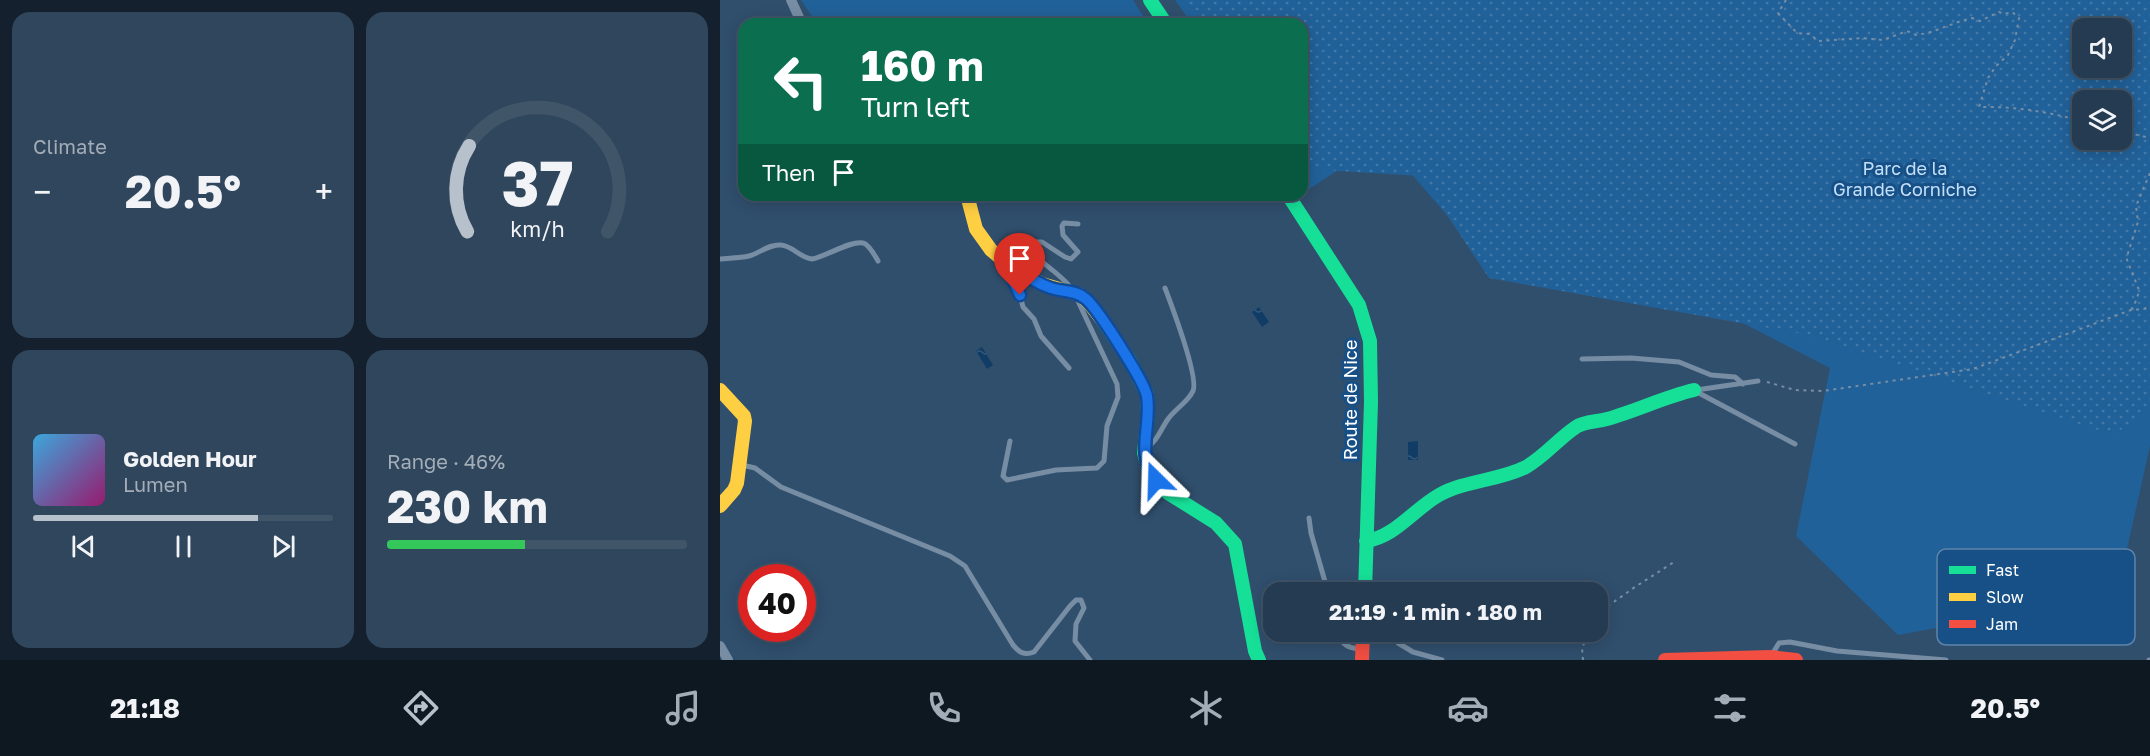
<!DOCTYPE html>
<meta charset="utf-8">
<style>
:root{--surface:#243b52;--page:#30465c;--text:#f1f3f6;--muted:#a3adb8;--line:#415569;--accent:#b7c1cc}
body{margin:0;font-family:"Golos Text",sans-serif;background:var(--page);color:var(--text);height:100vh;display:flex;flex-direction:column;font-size:22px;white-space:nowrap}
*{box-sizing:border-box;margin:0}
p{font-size:20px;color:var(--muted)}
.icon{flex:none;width:33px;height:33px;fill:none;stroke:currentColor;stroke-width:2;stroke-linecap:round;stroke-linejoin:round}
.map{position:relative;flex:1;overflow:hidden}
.drawer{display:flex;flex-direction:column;gap:12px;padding:12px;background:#14202d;width:720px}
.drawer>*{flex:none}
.hud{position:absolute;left:18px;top:18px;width:570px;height:183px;border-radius:18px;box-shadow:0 3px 15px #0003,0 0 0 2px var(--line);background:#0b6e4f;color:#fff;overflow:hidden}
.tools{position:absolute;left:1352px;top:18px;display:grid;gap:12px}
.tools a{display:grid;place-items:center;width:60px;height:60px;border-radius:12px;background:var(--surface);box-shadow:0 3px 15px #0003,0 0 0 2px var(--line);font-size:30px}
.speed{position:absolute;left:18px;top:564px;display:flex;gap:12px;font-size:30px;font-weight:700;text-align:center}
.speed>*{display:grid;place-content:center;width:78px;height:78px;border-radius:50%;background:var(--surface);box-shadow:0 3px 15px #0003,0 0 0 2px var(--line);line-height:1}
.speed .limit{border:9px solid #d22;background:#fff;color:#111}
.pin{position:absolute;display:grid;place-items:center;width:51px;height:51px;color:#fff;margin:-62px -26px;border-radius:50% 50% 50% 0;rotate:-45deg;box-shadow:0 0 6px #0007}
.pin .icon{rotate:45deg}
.me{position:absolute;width:66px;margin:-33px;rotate:338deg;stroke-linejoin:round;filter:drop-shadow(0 0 4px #0008)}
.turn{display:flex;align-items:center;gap:21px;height:126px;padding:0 24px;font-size:27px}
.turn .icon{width:78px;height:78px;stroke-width:2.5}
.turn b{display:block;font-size:42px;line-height:51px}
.then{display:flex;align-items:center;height:57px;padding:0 24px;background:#0003;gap:12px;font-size:22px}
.big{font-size:45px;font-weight:700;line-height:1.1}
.drawer .card{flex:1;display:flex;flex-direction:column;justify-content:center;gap:9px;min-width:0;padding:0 21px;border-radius:18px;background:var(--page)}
.drawer .dial{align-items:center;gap:0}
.dial svg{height:156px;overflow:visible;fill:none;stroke:var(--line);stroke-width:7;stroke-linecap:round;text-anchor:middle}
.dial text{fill:var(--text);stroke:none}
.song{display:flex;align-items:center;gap:18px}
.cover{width:72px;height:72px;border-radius:9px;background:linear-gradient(135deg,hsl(200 70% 55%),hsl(320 70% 35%))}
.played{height:6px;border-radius:3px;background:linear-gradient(90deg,var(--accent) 75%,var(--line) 75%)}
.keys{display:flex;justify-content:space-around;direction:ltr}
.heat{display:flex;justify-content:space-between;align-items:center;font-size:33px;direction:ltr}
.charge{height:9px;border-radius:4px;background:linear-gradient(90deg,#34c759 46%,var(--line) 0)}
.drawer .tiles{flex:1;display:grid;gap:12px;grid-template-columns:repeat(2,1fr)}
.trip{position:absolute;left:543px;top:582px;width:345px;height:60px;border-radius:18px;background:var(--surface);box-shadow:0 3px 15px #0003,0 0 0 2px var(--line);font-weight:700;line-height:60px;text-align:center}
.tabs{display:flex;height:96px;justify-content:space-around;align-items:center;background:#0e1821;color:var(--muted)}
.tabs .icon{width:42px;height:42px}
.tabs .current{color:var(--accent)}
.tabs b{font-size:27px;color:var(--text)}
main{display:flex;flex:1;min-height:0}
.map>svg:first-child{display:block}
.grass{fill:#216199;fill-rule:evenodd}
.park{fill:url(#park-dots);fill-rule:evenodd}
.water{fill:url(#water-ripples)}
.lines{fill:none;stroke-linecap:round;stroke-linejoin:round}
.path{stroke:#778da3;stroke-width:2;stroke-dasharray:3 4.5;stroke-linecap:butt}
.lane{stroke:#778da3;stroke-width:5}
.street{stroke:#778da3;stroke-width:10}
.fast{stroke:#16e098;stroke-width:14}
.slow{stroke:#ffcf43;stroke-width:14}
.jam{stroke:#f24e42;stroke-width:14}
.route-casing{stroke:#114b97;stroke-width:15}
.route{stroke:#1a73e8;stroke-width:10}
.labels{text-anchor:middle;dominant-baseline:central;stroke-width:6;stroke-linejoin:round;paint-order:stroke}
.park-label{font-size:18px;fill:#c2e0fa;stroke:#175086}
.street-label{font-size:18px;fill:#fff;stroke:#175086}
.key{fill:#175086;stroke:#5d84aa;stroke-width:1.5}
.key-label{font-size:16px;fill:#fff}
</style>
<main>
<section class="drawer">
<div class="tiles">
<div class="card"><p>Climate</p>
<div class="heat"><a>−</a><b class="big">20.5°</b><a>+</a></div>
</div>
<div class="card dial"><svg viewBox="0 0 100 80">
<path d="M14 69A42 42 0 1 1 86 69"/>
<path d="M14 69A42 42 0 0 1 15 25" stroke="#b7c1cc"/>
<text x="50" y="56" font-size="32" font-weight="700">37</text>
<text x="50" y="72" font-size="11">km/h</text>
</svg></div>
<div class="card">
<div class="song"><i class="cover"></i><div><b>Golden Hour</b><p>Lumen</p></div></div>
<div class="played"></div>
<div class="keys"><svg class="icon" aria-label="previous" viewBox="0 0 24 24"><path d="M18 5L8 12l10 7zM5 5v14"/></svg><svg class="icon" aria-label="pause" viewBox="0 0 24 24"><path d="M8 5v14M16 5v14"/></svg><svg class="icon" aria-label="next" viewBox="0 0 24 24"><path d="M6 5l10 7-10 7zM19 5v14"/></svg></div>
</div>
<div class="card"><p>Range · 46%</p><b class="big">230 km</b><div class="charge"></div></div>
</div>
</section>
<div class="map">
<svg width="1430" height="660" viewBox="0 0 1430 660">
<defs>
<pattern id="park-dots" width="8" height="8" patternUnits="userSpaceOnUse" patternTransform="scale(1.5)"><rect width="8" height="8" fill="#216199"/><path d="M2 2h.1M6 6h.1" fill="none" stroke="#4279a8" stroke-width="1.8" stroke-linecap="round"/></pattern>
<pattern id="water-ripples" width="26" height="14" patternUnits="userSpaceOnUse" patternTransform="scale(1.5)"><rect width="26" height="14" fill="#113c65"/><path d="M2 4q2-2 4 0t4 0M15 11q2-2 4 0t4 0" fill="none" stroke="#35597c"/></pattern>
</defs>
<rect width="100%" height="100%" fill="#304f6d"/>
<path class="grass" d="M81,0H413L428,24H192L189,21L177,24H97Z
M455,0H1430V446L1402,571L1285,587L1243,623L1178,635L1076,536L1110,368L988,305L764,258L663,141L589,189L582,179V24H472ZM1362,28H1401V68H1362ZM1362,100H1401V140H1362Z"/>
<path class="park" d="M462,0H1430V410L1393,435L1083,334L769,278L701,176L587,169L582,162V24H480ZM1362,28H1401V68H1362ZM1362,100H1401V140H1362Z"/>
<path class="water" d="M539,307L549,322L542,327L532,312Z
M262,347L273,365L267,369L256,351Z
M698,441V460H688V442Z"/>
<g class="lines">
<path class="path" d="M1066,0L1058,13L1077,33L1090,34L1098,41L1142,38L1163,40L1187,31L1196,35L1208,33L1241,21L1252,18L1260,21L1279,12L1284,14L1292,12L1299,18L1295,40L1288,55L1276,66L1268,78L1259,107C1294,106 1328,112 1362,121
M1401,131L1430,138
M1411,310L1417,299L1419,290L1407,260L1408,253L1418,222L1416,206L1430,173
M1047,382L1075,390L1103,391L1253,369L1411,310L1424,309L1430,305
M878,617L881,611L915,587L954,562
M863,660L862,648L869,632"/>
<path class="lane" d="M0,259C10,258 20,258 29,256C40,253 49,244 61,245C73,246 80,258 92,259C105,257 131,240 143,243C149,244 155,256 158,261
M288,269L300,295L303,307L314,319L321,336L349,368
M352,290C347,279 323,264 313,254V248L316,242H322L345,257L351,259L358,252L343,235L342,226L344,223L358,224
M862,359L911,358L959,362L991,375L1015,377L1023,384
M976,390L1038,381
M975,391L1075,444
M290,441L283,476L287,480L336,470L377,468L384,461L387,426L398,397L397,384L357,299
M426,448C437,442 441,429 448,419C455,409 468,402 473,391C479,377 451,304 445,288
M22,465L35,468L61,487L230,556L245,566L293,645C299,652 304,656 314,652L350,606L356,600H361L364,608L356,624L355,641L370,660
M589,518L591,533L608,592
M648,588L676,592
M618,632C622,645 627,648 641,649
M679,632L678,643L693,652L722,660
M1051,656L1059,643L1070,642L1117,651L1226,660
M1429,660H1430"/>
<path class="street" d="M71,0L82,24
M0,646L8,660"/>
<path class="fast" d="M430,0L446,24
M568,195L639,305L650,341L651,402L645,592
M384,322L410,361L427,394L428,413L424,453L429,471L437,483L448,493L496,523L515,544L535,651L539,660
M646,541C675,537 694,509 719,495C746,480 778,481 806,467C825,456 838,439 856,427C864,421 877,422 887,419C916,411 944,397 974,390"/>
<path class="slow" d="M247,195L256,229L271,250L290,266L322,284L360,295L368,302L384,322
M0,390L24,416L25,421L17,483L14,490L0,506"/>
<path class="jam" d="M642,660L643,632
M945,660L1050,657L1076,660"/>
</g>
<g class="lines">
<defs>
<path id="route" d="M300,295L284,260C299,270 313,282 331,288C343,292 356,290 366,299C378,309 424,381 427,396C432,426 415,454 436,480"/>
</defs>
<use href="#route" class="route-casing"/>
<use href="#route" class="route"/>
</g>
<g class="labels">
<g class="park-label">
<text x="1185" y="168">Parc de la<tspan x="1185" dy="21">Grande Corniche</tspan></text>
</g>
<g class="street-label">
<text transform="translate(630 400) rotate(-90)">Route de Nice</text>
</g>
</g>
<rect x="1217" y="549" width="198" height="96" rx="9" class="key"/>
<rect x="1229" y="566" width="27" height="8" fill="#16e098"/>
<rect x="1229" y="593" width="27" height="8" fill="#ffcf43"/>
<rect x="1229" y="620" width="27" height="8" fill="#f24e42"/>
<g class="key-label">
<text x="1266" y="576">Fast</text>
<text x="1266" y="603">Slow</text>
<text x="1266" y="630">Jam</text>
</g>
</svg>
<div class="tools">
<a><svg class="icon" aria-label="sound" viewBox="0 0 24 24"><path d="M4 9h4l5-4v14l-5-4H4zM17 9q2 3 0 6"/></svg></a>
<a><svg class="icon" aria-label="layers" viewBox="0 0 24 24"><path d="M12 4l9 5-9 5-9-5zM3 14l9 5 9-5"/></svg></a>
</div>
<div class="speed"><div class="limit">40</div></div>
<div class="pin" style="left:300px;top:295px;background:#d93025"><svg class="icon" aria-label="arrive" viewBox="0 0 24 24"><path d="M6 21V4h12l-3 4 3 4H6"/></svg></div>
<svg class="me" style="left:436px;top:480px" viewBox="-20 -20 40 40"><path d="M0-17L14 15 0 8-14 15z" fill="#1a73e8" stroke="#fff" stroke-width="4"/></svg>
<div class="trip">21:19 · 1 min · 180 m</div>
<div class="hud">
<div class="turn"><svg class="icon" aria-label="left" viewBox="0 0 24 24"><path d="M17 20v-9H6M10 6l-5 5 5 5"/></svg><div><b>160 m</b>Turn left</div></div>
<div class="then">Then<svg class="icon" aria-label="arrive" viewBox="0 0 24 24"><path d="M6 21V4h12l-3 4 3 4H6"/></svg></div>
</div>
</div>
</main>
<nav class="tabs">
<b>21:18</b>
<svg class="icon current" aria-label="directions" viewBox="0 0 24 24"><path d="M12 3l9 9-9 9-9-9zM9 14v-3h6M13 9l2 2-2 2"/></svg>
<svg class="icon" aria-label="music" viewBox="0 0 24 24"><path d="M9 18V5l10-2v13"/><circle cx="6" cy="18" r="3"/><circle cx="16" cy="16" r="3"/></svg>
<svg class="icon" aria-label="phone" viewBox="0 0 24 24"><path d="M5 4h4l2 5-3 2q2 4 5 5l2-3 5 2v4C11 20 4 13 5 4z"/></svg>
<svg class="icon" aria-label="climate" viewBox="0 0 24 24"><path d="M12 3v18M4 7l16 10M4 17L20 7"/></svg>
<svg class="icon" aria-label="car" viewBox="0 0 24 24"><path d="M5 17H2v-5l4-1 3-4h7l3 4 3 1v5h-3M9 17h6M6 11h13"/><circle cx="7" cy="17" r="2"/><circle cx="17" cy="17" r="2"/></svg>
<svg class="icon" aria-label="filters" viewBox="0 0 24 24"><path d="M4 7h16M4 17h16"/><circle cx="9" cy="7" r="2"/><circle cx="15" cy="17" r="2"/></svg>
<b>20.5°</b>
</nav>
